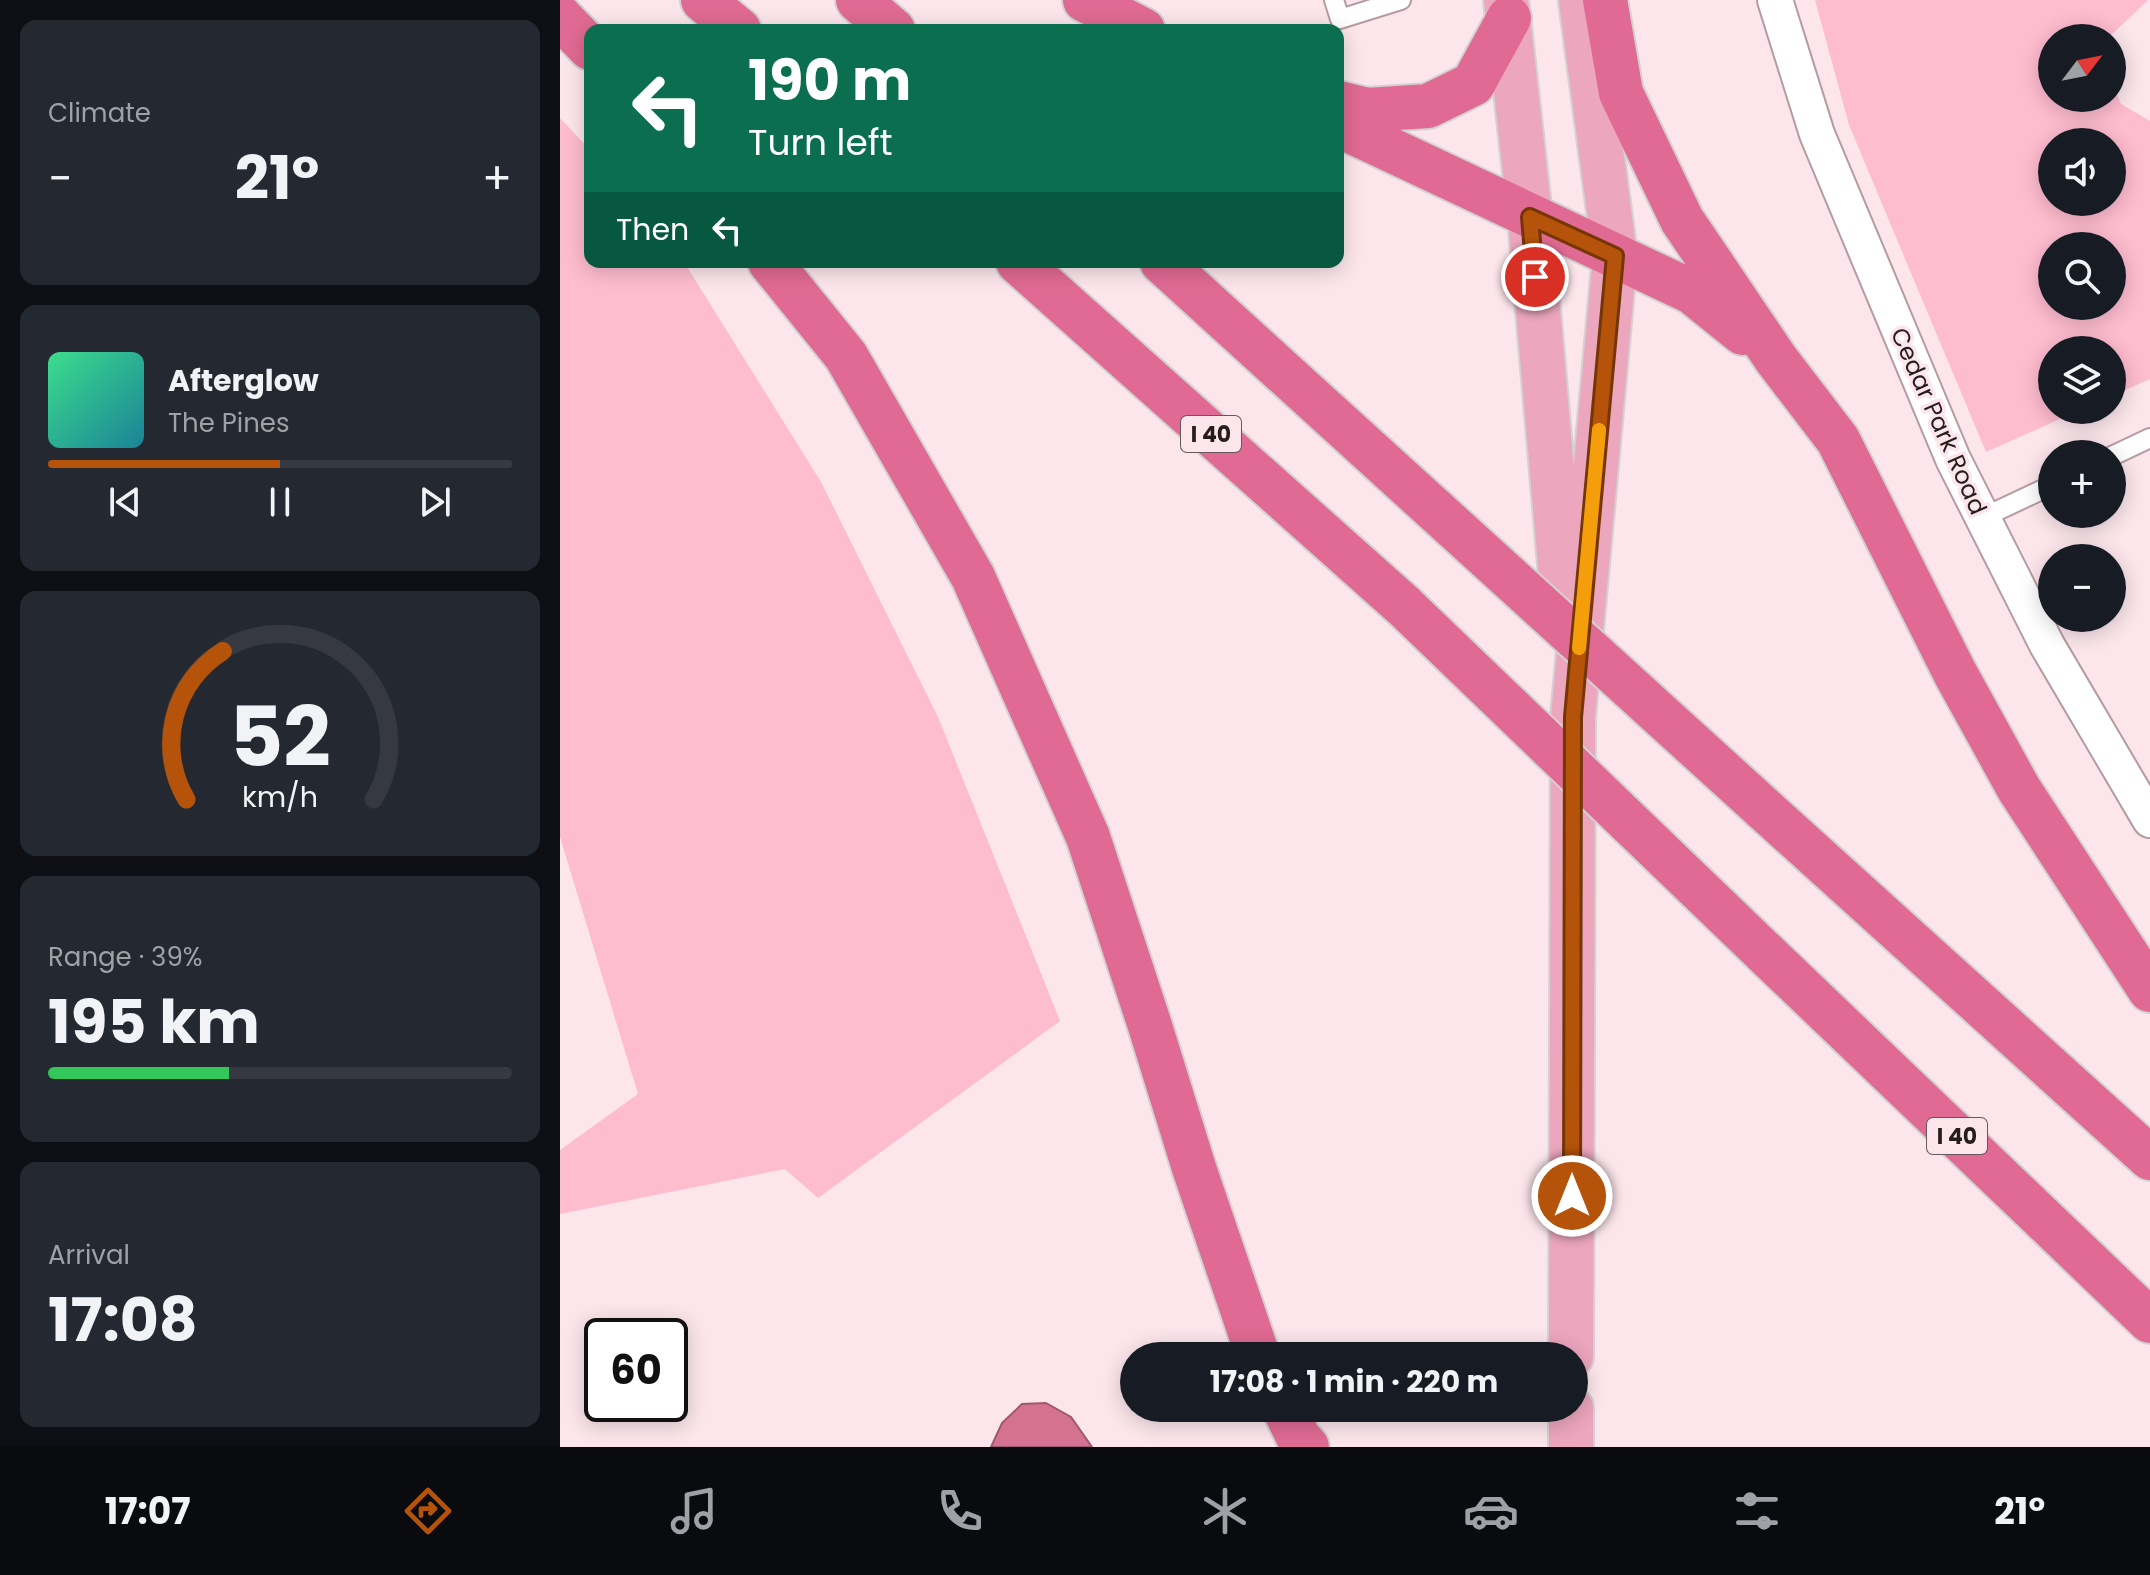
<!DOCTYPE html>
<meta charset="utf-8">
<style>
:root{--surface:#171b24;--page:#242831;--text:#f1f3f6;--muted:#9ea1a6;--line:#363941;--accent:#b45309}
body{margin:0;font-family:Poppins,sans-serif;background:var(--page);color:var(--text);height:100vh;display:flex;flex-direction:column;font-size:30px;white-space:nowrap}
*{box-sizing:border-box;margin:0}
p{font-size:26px;color:var(--muted)}
.icon{flex:none;width:44px;height:44px;fill:none;stroke:currentColor;stroke-width:2;stroke-linecap:round;stroke-linejoin:round}
.map{position:relative;flex:1;overflow:hidden}
.side{display:flex;flex-direction:column;gap:20px;padding:20px;background:#0d0f14;width:560px}
.side>*{flex:none}
.guide{position:absolute;left:24px;top:24px;width:760px;height:244px;border-radius:16px;box-shadow:0 4px 20px #0003;background:#0b6e4f;color:#fff;overflow:hidden}
.needle{width:52px;rotate:58deg}
.tools{position:absolute;left:1478px;top:24px;display:grid;gap:16px}
.tools a{display:grid;place-items:center;width:88px;height:88px;border-radius:50%;background:var(--surface);box-shadow:0 4px 20px #0003;font-size:40px}
.speed{position:absolute;left:24px;top:1318px;display:flex;gap:16px;font-size:40px;font-weight:700;text-align:center}
.speed>*{display:grid;place-content:center;width:104px;height:104px;border-radius:50%;background:var(--surface);box-shadow:0 4px 20px #0003;line-height:1}
.speed .limit{border:4px solid #111;border-radius:12px;background:#fff;color:#111}
.pin{position:absolute;display:grid;place-items:center;width:68px;height:68px;color:#fff;margin:-34px;border:4px solid #fff;border-radius:50%;box-shadow:0 2px 8px #0007}
.me{position:absolute;width:88px;margin:-44px;rotate:0deg;stroke-linejoin:round;filter:drop-shadow(0 0 6px #0008)}
.turn{display:flex;align-items:center;gap:28px;height:168px;padding:0 32px;font-size:36px}
.turn .icon{width:104px;height:104px;stroke-width:2.5}
.turn b{display:block;font-size:56px;line-height:68px}
.then{display:flex;align-items:center;height:76px;padding:0 32px;background:#0003;gap:16px;font-size:30px}
.big{font-size:60px;font-weight:700;line-height:1.1}
.side .tile{flex:1;display:flex;flex-direction:column;justify-content:center;gap:12px;min-width:0;padding:0 28px;border-radius:16px;background:var(--page)}
.side .dial{align-items:center;gap:0}
.dial svg{height:208px;overflow:visible;fill:none;stroke:var(--line);stroke-width:7;stroke-linecap:round;text-anchor:middle}
.dial text{fill:var(--text);stroke:none}
.song{display:flex;align-items:center;gap:24px}
.cover{width:96px;height:96px;border-radius:12px;background:linear-gradient(135deg,hsl(150 70% 55%),hsl(190 70% 35%))}
.played{height:8px;border-radius:4px;background:linear-gradient(90deg,var(--accent) 50%,var(--line) 50%)}
.keys{display:flex;justify-content:space-around;direction:ltr}
.heat{display:flex;justify-content:space-between;align-items:center;font-size:44px;direction:ltr}
.charge{height:12px;border-radius:6px;background:linear-gradient(90deg,#34c759 39%,var(--line) 0)}
.trip{position:absolute;left:560px;top:1342px;width:468px;height:80px;border-radius:40px;background:var(--surface);box-shadow:0 4px 20px #0003;font-weight:700;line-height:80px;text-align:center}
.dock{display:flex;height:128px;justify-content:space-around;align-items:center;background:#090b0e;color:var(--muted)}
.dock .icon{width:56px;height:56px}
.dock .selected{color:var(--accent)}
.dock b{font-size:36px;color:var(--text)}
main{display:flex;flex:1;min-height:0}
.map>svg:first-child{display:block}
.green{fill:#febccf;fill-rule:evenodd}
.water{fill:#d57292;stroke:#a0586f;stroke-width:2}
.lines{fill:none;stroke-linecap:round;stroke-linejoin:round}
.service-casing{stroke:#b59ba2;stroke-width:22}
.minor-casing{stroke:#b59ba2;stroke-width:38}
.primary-casing{stroke:#d3d2d2;stroke-width:48}
.motorway-casing{stroke:#d3d2d2;stroke-width:48}
.service{stroke:#fff;stroke-width:18}
.minor{stroke:#fff;stroke-width:34}
.primary{stroke:#eca6be;stroke-width:44}
.motorway{stroke:#e06a93;stroke-width:44}
.motorway-bridge-casing{stroke:#d3d2d2;stroke-width:48;stroke-linecap:butt}
.motorway-bridge{stroke:#e06a93;stroke-width:44}
.route-casing{stroke:#753606;stroke-width:20}
.route{stroke:#b45309;stroke-width:14}
.slow{stroke:#f59e0b;stroke-width:14}
.labels{text-anchor:middle;dominant-baseline:central;stroke-width:7;stroke-linejoin:round;paint-order:stroke}
.shield{fill:#fce6ec;stroke:#66595c;stroke-width:2}
.shield-label{font-size:22px;font-weight:bold;fill:#251c1e}
.street-label{font-size:24px;fill:#251c1e;stroke:#fce6ec}
</style>
<main>
<section class="side">
<div class="tile"><p>Climate</p>
<div class="heat"><a>−</a><b class="big">21°</b><a>+</a></div>
</div>
<div class="tile">
<div class="song"><i class="cover"></i><div><b>Afterglow</b><p>The Pines</p></div></div>
<div class="played"></div>
<div class="keys"><svg class="icon" aria-label="previous" viewBox="0 0 24 24"><path d="M18 5L8 12l10 7zM5 5v14"/></svg><svg class="icon" aria-label="pause" viewBox="0 0 24 24"><path d="M8 5v14M16 5v14"/></svg><svg class="icon" aria-label="next" viewBox="0 0 24 24"><path d="M6 5l10 7-10 7zM19 5v14"/></svg></div>
</div>
<div class="tile dial"><svg viewBox="0 0 100 80">
<path d="M14 69A42 42 0 1 1 86 69"/>
<path d="M14 69A42 42 0 0 1 28 12" stroke="#b45309"/>
<text x="50" y="56" font-size="32" font-weight="700">52</text>
<text x="50" y="72" font-size="11">km/h</text>
</svg></div>
<div class="tile"><p>Range · 39%</p><b class="big">195 km</b><div class="charge"></div></div>
<div class="tile"><p>Arrival</p><b class="big">17:08</b></div>
</section>
<div class="map">
<svg width="1590" height="1447" viewBox="0 0 1590 1447">
<rect width="100%" height="100%" fill="#fce6ec"/>
<path class="green" d="M1255,0H1588L1548,38H1492V98H1552V83L1561,104L1590,121V379L1552,396V350H1492V410H1520L1426,452L1289,125ZM1492,142H1552V202H1492ZM1492,246H1552V306H1492Z
M0,118L30,150V262H124L261,482L378,717L500,1021L258,1198L225,1169L0,1214V1150L78,1094L0,837Z"/>
<path class="water" d="M486,1403L511,1417L532,1447H431L442,1423L462,1404Z"/>
<g class="lines">
<defs>
<path id="service" d="M774,0L780,19L841,0
M1552,456L1590,438
M1422,518L1492,485"/>
<path id="minor" d="M1215,0L1257,134L1393,459L1487,645L1590,820"/>
<path id="primary" d="M946,0L970,217L1003,599
M1011,1356L1013,717L1055,256L1021,0
M1011,1447V1408"/>
<path id="motorway" d="M143,0L179,30
M298,0L333,30
M525,0L583,30
M1045,0L1061,93L1122,220L1216,359L1278,440L1395,673L1459,789L1590,990
M0,17L30,48
M778,103L807,110L868,106L913,84L949,18
M778,125L1132,292L1183,333
M210,262L286,356L413,577L528,837L590,1026L634,1168L698,1356
M458,262L844,606
M602,262L876,511
M1204,809L1590,1158
M1203,951L1590,1321
M724,1408L738,1437L747,1447"/>
</defs>
<use href="#service" class="service-casing"/>
<use href="#minor" class="minor-casing"/>
<use href="#primary" class="primary-casing"/>
<use href="#motorway" class="motorway-casing"/>
<use href="#service" class="service"/>
<use href="#minor" class="minor"/>
<use href="#primary" class="primary"/>
<use href="#motorway" class="motorway"/>
<defs>
<path id="motorway-bridge" d="M876,511L1204,809
M844,606L1203,951"/>
</defs>
<use href="#motorway-bridge" class="motorway-bridge-casing"/>
<use href="#motorway-bridge" class="motorway-bridge"/>
</g>
<g class="lines">
<defs>
<path id="route" d="M975,277L970,217L1055,256L1013,717L1012,1196"/>
</defs>
<use href="#route" class="route-casing"/>
<use href="#route" class="route"/>
<path class="slow" d="M1019,648L1039,430"/>
</g>
<g class="labels">
<g class="shield">
<rect x="621" y="416" width="60" height="36" rx="6"/>
<rect x="1367" y="1118" width="60" height="36" rx="6"/>
</g>
<g class="shield-label">
<text x="651" y="434">I 40</text>
<text x="1397" y="1136">I 40</text>
</g>
<g class="street-label">
<text transform="translate(1379 421) rotate(66)">Cedar Park Road</text>
</g>
</g>
</svg>
<div class="tools">
<a><svg class="needle" viewBox="-14 -14 28 28"><path d="M0-13l5 13h-10z" fill="#e53935"/><path d="M0 13l5-13h-10z" fill="#9ea1a6"/></svg></a>
<a><svg class="icon" aria-label="sound" viewBox="0 0 24 24"><path d="M4 9h4l5-4v14l-5-4H4zM17 9q2 3 0 6"/></svg></a>
<a><svg class="icon" aria-label="search" viewBox="0 0 24 24"><circle cx="10" cy="10" r="6"/><path d="M15 15l6 6"/></svg></a>
<a><svg class="icon" aria-label="layers" viewBox="0 0 24 24"><path d="M12 4l9 5-9 5-9-5zM3 14l9 5 9-5"/></svg></a>
<a>+</a>
<a>−</a>
</div>
<div class="speed"><div class="limit">60</div></div>
<div class="pin" style="left:975px;top:277px;background:#d93025"><svg class="icon" aria-label="arrive" viewBox="0 0 24 24"><path d="M6 21V4h12l-3 4 3 4H6"/></svg></div>
<svg class="me" style="left:1012px;top:1196px" viewBox="-20 -20 40 40"><circle r="17" fill="#b45309" stroke="#fff" stroke-width="3"/><path d="M0-11L8 9 0 5-8 9z" fill="#fff"/></svg>
<div class="trip">17:08 · 1 min · 220 m</div>
<div class="guide">
<div class="turn"><svg class="icon" aria-label="left" viewBox="0 0 24 24"><path d="M17 20v-9H6M10 6l-5 5 5 5"/></svg><div><b>190 m</b>Turn left</div></div>
<div class="then">Then<svg class="icon" aria-label="left" viewBox="0 0 24 24"><path d="M17 20v-9H6M10 6l-5 5 5 5"/></svg></div>
</div>
</div>
</main>
<nav class="dock">
<b>17:07</b>
<svg class="icon selected" aria-label="directions" viewBox="0 0 24 24"><path d="M12 3l9 9-9 9-9-9zM9 14v-3h6M13 9l2 2-2 2"/></svg>
<svg class="icon" aria-label="music" viewBox="0 0 24 24"><path d="M9 18V5l10-2v13"/><circle cx="6" cy="18" r="3"/><circle cx="16" cy="16" r="3"/></svg>
<svg class="icon" aria-label="phone" viewBox="0 0 24 24"><path d="M5 4h4l2 5-3 2q2 4 5 5l2-3 5 2v4C11 20 4 13 5 4z"/></svg>
<svg class="icon" aria-label="climate" viewBox="0 0 24 24"><path d="M12 3v18M4 7l16 10M4 17L20 7"/></svg>
<svg class="icon" aria-label="car" viewBox="0 0 24 24"><path d="M5 17H2v-5l4-1 3-4h7l3 4 3 1v5h-3M9 17h6M6 11h13"/><circle cx="7" cy="17" r="2"/><circle cx="17" cy="17" r="2"/></svg>
<svg class="icon" aria-label="filters" viewBox="0 0 24 24"><path d="M4 7h16M4 17h16"/><circle cx="9" cy="7" r="2"/><circle cx="15" cy="17" r="2"/></svg>
<b>21°</b>
</nav>
